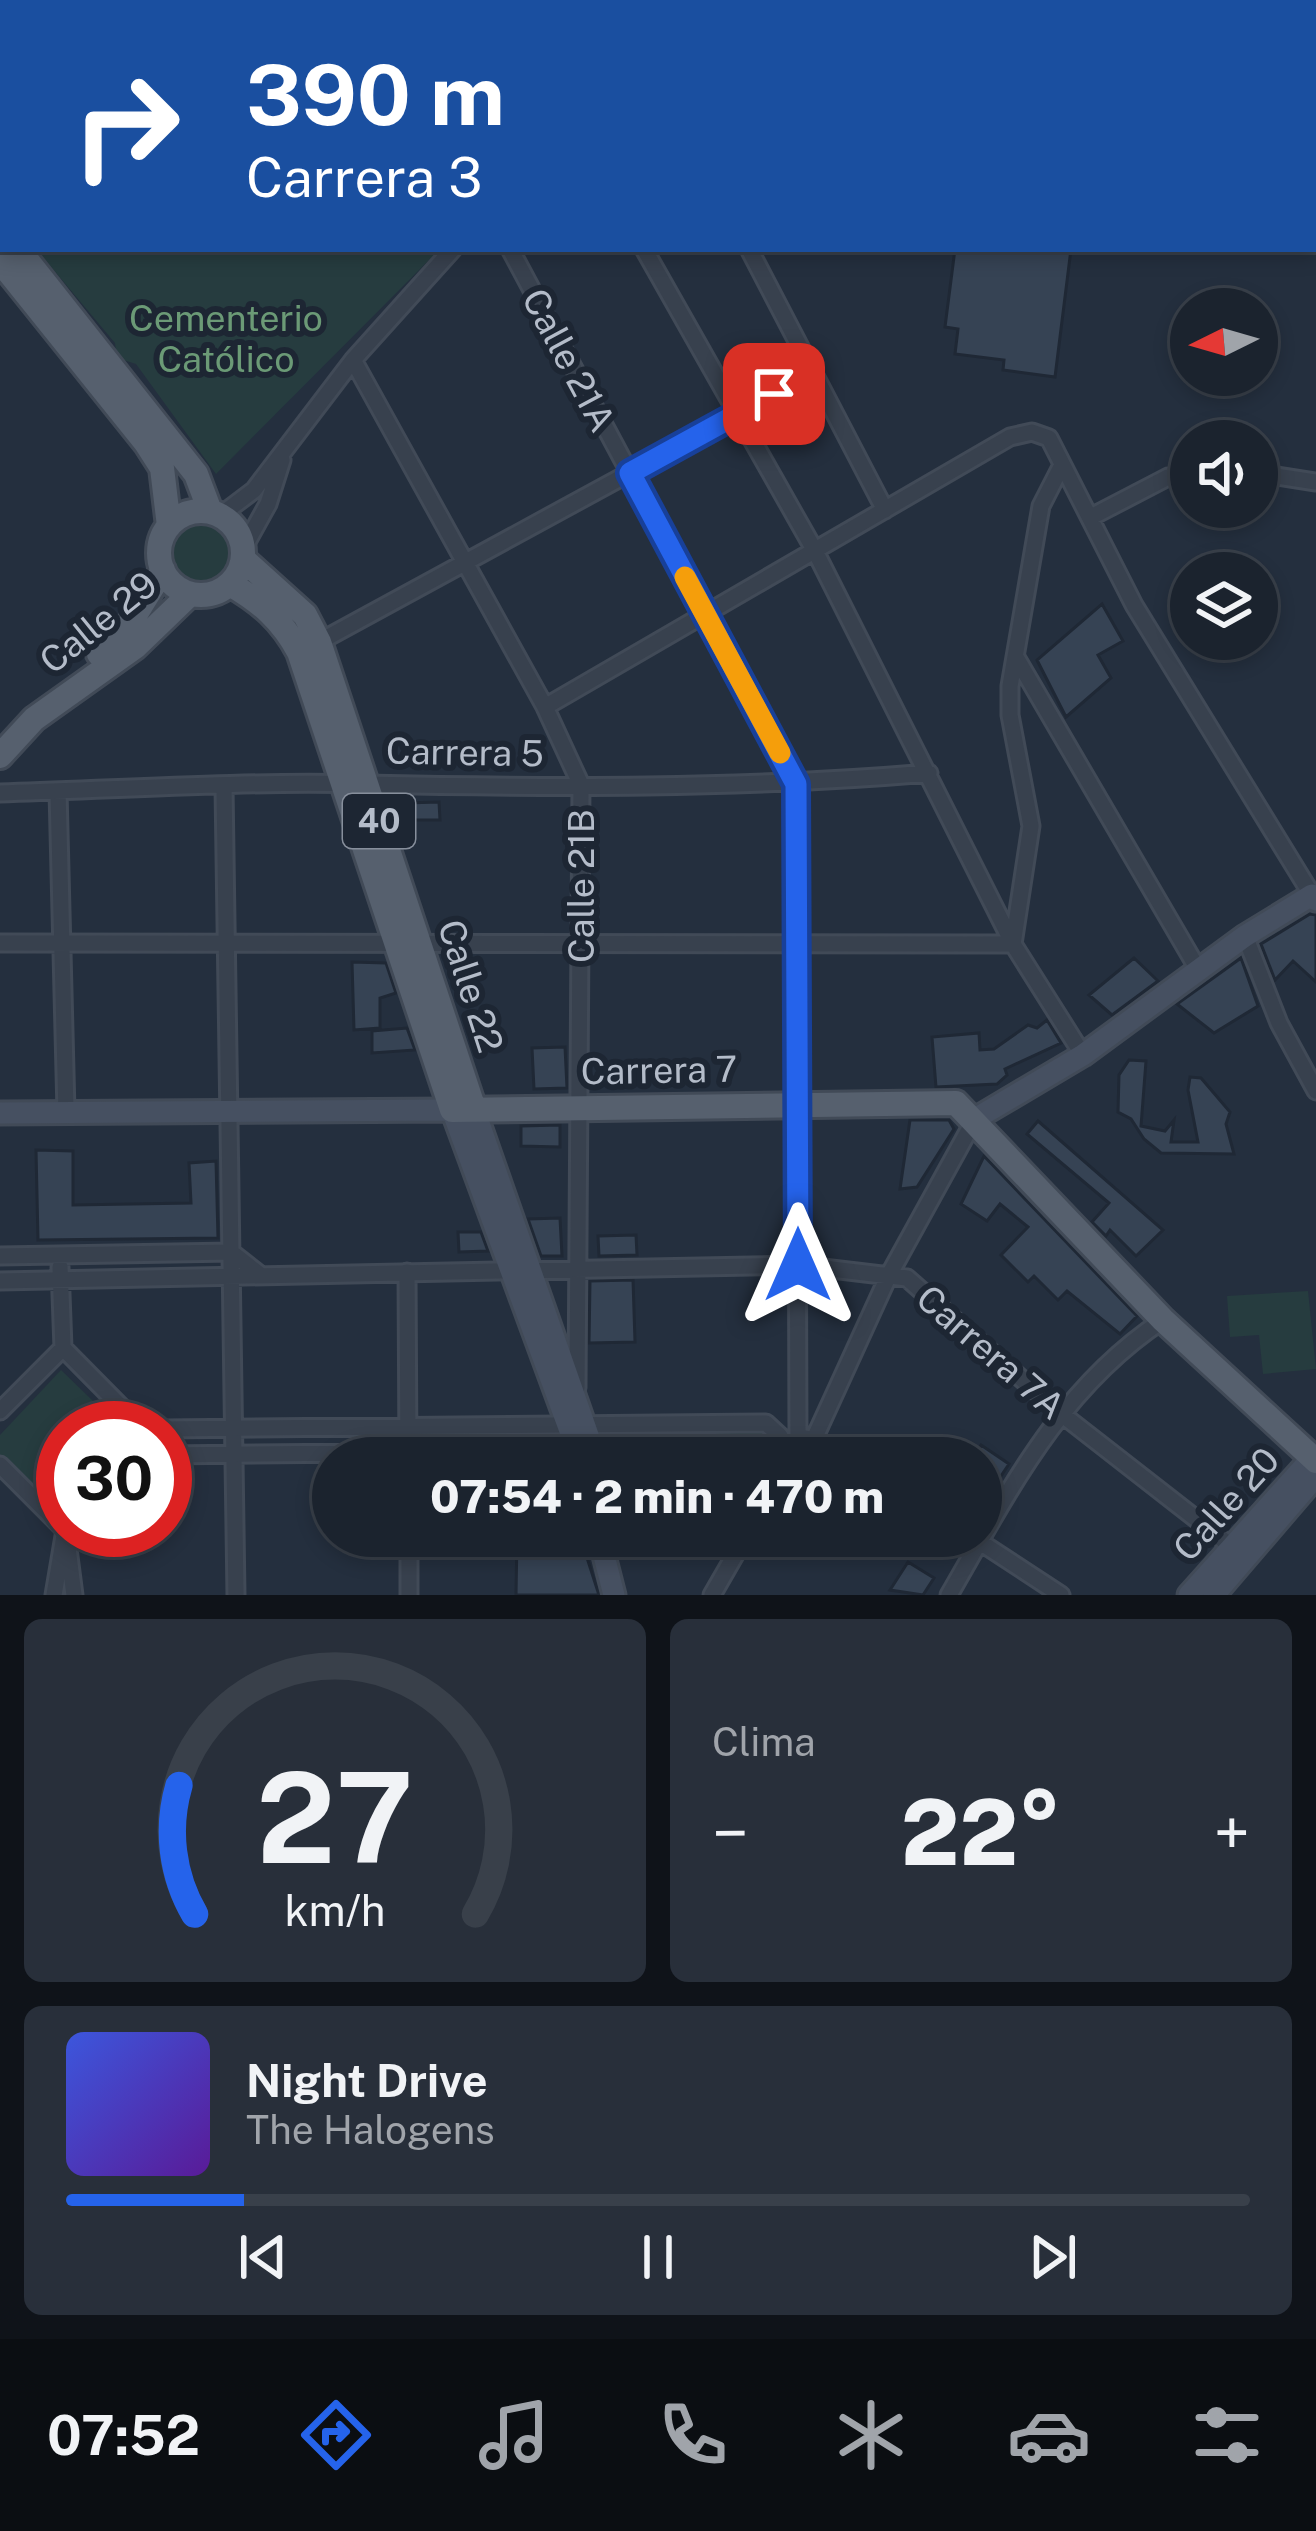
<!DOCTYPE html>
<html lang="es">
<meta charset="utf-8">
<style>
:root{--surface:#1b232e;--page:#282f3a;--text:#f1f3f6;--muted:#a0a4aa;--line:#39404a;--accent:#2563eb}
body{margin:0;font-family:"Public Sans",sans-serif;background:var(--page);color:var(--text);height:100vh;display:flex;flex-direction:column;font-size:45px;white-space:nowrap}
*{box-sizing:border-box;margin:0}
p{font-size:39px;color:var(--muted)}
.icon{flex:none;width:66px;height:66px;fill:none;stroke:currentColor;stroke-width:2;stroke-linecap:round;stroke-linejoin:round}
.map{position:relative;height:1595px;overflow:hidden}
.side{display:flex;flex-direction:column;gap:24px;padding:24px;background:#0f1319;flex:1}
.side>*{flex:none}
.banner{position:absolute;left:0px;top:0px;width:1317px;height:252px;box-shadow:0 6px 18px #0003,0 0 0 3px var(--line);background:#1a4fa0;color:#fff;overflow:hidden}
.needle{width:78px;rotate:265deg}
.fabs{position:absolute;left:1170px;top:288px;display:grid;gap:24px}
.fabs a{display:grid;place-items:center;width:108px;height:108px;border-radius:50%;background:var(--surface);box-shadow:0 6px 18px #0003,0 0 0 3px var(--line);font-size:60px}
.speed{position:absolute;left:36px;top:1401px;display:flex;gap:24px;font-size:60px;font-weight:700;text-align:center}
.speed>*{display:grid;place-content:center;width:156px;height:156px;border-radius:50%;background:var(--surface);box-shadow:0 6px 18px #0003,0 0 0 3px var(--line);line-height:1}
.speed .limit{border:18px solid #d22;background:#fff;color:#111}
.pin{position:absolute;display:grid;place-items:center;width:102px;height:102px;color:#fff;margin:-51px;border-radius:24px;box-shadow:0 6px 18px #0006}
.me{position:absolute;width:132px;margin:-66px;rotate:0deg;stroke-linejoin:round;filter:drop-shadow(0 0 9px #0008)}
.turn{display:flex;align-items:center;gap:42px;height:252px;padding:0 48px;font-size:54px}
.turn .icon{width:156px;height:156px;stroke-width:2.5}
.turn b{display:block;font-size:84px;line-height:102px}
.big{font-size:90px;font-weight:800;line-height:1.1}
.side .tile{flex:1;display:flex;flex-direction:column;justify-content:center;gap:18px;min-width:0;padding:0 42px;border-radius:18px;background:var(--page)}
.side .dial{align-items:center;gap:0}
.dial svg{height:312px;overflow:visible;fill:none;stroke:var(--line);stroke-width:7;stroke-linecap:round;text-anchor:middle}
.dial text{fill:var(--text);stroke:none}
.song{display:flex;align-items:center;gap:36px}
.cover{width:144px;height:144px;border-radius:18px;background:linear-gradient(135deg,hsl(230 70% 55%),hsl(270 70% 35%))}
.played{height:12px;border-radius:6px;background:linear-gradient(90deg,var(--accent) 15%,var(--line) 15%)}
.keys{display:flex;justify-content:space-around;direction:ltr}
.heat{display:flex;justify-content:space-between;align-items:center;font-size:66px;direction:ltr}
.side .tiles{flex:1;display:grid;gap:24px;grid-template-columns:1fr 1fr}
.tile:last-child{grid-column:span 2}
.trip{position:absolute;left:312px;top:1437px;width:690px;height:120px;border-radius:60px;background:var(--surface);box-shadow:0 6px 18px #0003,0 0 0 3px var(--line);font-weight:800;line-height:120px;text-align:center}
.tabs{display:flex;height:192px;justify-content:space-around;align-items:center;background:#0b0e12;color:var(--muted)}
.tabs .icon{width:84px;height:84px}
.tabs .on{color:var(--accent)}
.tabs b{font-size:54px;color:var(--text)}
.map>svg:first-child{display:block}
.green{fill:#263c3f}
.building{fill:#364354;stroke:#1f2835;stroke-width:3}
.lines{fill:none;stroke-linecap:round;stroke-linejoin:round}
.street-casing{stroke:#414a57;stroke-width:21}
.secondary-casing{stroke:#414a57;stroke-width:27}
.primary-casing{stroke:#414a57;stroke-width:30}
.street{stroke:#38414e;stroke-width:15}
.secondary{stroke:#465061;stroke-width:21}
.primary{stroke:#56606e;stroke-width:24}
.route-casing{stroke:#184099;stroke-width:30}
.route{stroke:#2563eb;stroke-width:21}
.slow{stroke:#f59e0b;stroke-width:21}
.labels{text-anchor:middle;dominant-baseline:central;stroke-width:12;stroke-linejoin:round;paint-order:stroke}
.shield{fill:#1d2633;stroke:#878f9c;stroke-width:3}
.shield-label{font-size:33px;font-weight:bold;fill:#b4bcc9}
.park-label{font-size:36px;fill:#6b9a76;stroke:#1d2633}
.street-label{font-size:36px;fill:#b4bcc9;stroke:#1d2633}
</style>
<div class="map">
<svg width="1316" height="1595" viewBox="0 0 1316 1595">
<rect width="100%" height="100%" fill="#242f3e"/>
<path class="green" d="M36,249H435L437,252L216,474L136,364L117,358L115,343Z
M167 553a34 34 0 1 1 68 0a34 34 0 1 1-68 0Z
M1308,1291L1316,1369L1263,1374L1259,1335L1230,1337L1227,1296Z
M61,1370L121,1428H63V1518L0,1457V1435Z
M768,1432V1439L625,1440V1433Z
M551,1433V1443L432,1445L431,1436Z"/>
<path class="building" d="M955,249H1071L1055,377L1003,370L1004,360L955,354L958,329L945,327Z
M1102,604L1123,641L1098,655L1111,678L1066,717L1037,660Z
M439,802L440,820H405V803Z
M1310,914L1316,915V982L1293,961L1275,980L1261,944Z
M1134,958L1158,981L1112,1015L1089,995Z
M1241,958L1258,1006L1214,1033L1177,1004Z
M352,962L386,963L396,993L380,998V1028L354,1030Z
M1047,1020L1061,1043L1005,1069L1007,1075L997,1084L936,1087L932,1037L979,1033L980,1050L994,1049L1028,1025L1037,1028Z
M407,1028L415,1050L372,1053V1031Z
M565,1047L567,1088L534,1089L532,1048Z
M1129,1060L1146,1061L1141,1126L1165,1131L1174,1120L1171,1142H1198L1188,1090L1190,1077L1201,1078L1230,1112L1226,1124L1234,1154L1161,1153L1144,1139L1131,1119L1118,1112L1119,1075Z
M910,1120H949L954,1129L917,1187L900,1189Z
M1038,1121L1163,1230L1136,1256L1110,1230L1106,1236L1092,1222L1109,1203L1027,1134Z
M560,1125V1147L521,1146V1126Z
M36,1150L73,1151V1205L191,1203L189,1163L216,1161L218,1238L38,1240Z
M984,1156L1137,1316L1120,1334L1067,1291L1058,1300L1034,1276L1028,1282L1001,1255L1028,1227L1000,1204L987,1221L961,1204Z
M560,1218L562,1256H541L528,1219Z
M458,1232H481L488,1251L459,1252Z
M636,1235L637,1255L599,1256L598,1236Z
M633,1280L635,1342L589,1343L590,1281Z
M981,1445L1009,1464L981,1506V1458H973Z
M517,1536H580L599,1595H516Z
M908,1562L934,1578L923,1595L890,1590Z"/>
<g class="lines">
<defs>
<path id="street" d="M433,0L436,3
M616,0L617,3
M698,3L701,0
M510,249L796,784L798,1438L791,1458
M644,249L815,551L1013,944L1083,1055
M749,249L885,510
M353,360L545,707L581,785L577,1388
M1257,473L1316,482
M221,515L254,490L353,360L453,249
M1091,517L1168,477L1191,476
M243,549L268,504L282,460
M319,642L813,373
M1017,659L1198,969
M545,707L1010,437L1032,432L1049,438L1134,605L1312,895
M224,787L236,1595
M58,791L66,1112
M0,793C121,789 243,781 364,784C553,788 741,789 929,773
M1245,936L1279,1023L1316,1091
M0,943L1013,944L1031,826L1010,715V686L1041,506L1062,465
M0,1256L231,1252L259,1274
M60,1267L63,1348
M407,1272L408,1458
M0,1281L798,1265L907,1278L1059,1412L1236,1550
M63,1348L142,1428
M0,1411L63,1348
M165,1429L766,1423L780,1436L764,1449L165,1455
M806,1438L845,1458
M814,1439L889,1275L975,1119
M0,1465L63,1528
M66,1533L74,1595
M409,1536V1595
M971,1536L1061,1595
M54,1595L65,1530
M712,1595L746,1536
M949,1595C1009,1491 1060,1388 1163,1320"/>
<path id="secondary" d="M474,1109L596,1458
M0,1113L452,1110L580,1458
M975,1119L1083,1055L1245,936L1312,895L1316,900
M599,1536L614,1595
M1189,1595L1312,1458
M1214,1595L1316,1476"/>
<path id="primary" d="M0,227L3,230
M18,249L196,474L210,511
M0,261L146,443L162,468L169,526
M159 553a42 42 0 1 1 84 0a42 42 0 1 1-84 0Z
M243,559L305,615L319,642L474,1109
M230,584C261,602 282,620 299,652L452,1110L956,1103L1163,1320L1316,1461
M99,654L121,638L163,570
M0,756L34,719L135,647L190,594"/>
</defs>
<use href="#street" class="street-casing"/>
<use href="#secondary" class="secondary-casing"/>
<use href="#primary" class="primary-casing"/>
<use href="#street" class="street"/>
<use href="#secondary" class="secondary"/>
<use href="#primary" class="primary"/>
</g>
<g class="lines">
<defs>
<path id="route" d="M774,394L630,473L796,784L798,1265"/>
</defs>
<use href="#route" class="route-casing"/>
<use href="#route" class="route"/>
<path class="slow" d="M685,577L780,753"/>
</g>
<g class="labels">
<rect class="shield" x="343" y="794" width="72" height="54" rx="9"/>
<g class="shield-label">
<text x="379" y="821">40</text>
</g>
<g class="park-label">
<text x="226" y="318">Cementerio<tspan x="226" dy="41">Católico</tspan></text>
</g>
<g class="street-label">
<text transform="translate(569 360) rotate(62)">Calle 21A</text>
<text transform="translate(98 622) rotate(-39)">Calle 29</text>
<text transform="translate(465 752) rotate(1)">Carrera 5</text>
<text transform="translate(581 886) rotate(-90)">Calle 21B</text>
<text transform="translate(471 986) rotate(72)">Calle 22</text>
<text transform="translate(659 1070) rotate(-1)">Carrera 7</text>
<text transform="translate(991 1352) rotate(41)">Carrera 7A</text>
<text transform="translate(1226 1504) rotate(-48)">Calle 20</text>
</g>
</g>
</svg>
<div class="fabs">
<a><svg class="needle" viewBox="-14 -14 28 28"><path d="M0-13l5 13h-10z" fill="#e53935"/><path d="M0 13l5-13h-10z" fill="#a0a4aa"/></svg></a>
<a><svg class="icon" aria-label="sound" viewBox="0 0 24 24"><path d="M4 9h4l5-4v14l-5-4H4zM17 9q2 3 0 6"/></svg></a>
<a><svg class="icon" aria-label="layers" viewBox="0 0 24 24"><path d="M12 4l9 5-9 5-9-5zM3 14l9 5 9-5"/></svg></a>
</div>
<div class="speed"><div class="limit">30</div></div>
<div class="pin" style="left:774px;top:394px;background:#d93025"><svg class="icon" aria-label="arrive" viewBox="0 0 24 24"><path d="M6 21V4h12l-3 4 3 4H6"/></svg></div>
<svg class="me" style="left:798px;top:1265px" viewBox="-20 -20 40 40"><path d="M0-17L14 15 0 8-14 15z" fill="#2563eb" stroke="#fff" stroke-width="4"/></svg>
<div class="trip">07:54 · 2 min · 470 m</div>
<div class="banner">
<div class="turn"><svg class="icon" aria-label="right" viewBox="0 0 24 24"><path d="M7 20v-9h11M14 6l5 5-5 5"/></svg><div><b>390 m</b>Carrera 3</div></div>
</div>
</div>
<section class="side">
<div class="tiles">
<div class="tile dial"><svg viewBox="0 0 100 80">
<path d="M14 69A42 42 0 1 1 86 69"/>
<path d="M14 69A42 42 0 0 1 10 36" stroke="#2563eb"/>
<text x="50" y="56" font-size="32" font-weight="700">27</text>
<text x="50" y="72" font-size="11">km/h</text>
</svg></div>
<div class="tile"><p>Clima</p>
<div class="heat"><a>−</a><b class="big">22°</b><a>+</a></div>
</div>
<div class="tile">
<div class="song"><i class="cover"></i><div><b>Night Drive</b><p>The Halogens</p></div></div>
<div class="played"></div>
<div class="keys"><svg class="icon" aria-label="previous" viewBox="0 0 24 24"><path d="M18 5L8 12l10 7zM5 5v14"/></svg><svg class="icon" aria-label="pause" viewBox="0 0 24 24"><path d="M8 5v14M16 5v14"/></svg><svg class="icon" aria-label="next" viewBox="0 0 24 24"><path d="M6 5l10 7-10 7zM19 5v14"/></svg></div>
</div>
</div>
</section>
<nav class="tabs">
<b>07:52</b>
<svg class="icon on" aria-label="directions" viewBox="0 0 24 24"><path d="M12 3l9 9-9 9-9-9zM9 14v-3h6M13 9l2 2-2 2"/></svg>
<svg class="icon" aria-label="music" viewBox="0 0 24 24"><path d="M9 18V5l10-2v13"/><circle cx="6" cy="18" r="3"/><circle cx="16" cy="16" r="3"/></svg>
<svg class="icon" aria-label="phone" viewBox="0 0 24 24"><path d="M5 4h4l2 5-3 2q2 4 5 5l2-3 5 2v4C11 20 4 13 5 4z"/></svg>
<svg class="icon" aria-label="climate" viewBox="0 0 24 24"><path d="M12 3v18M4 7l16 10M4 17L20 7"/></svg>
<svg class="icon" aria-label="car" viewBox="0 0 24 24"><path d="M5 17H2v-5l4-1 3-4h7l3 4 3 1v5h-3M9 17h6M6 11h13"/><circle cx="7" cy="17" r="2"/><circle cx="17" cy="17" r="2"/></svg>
<svg class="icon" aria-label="filters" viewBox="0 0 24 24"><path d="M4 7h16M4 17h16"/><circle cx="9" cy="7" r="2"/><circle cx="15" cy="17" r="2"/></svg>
</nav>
